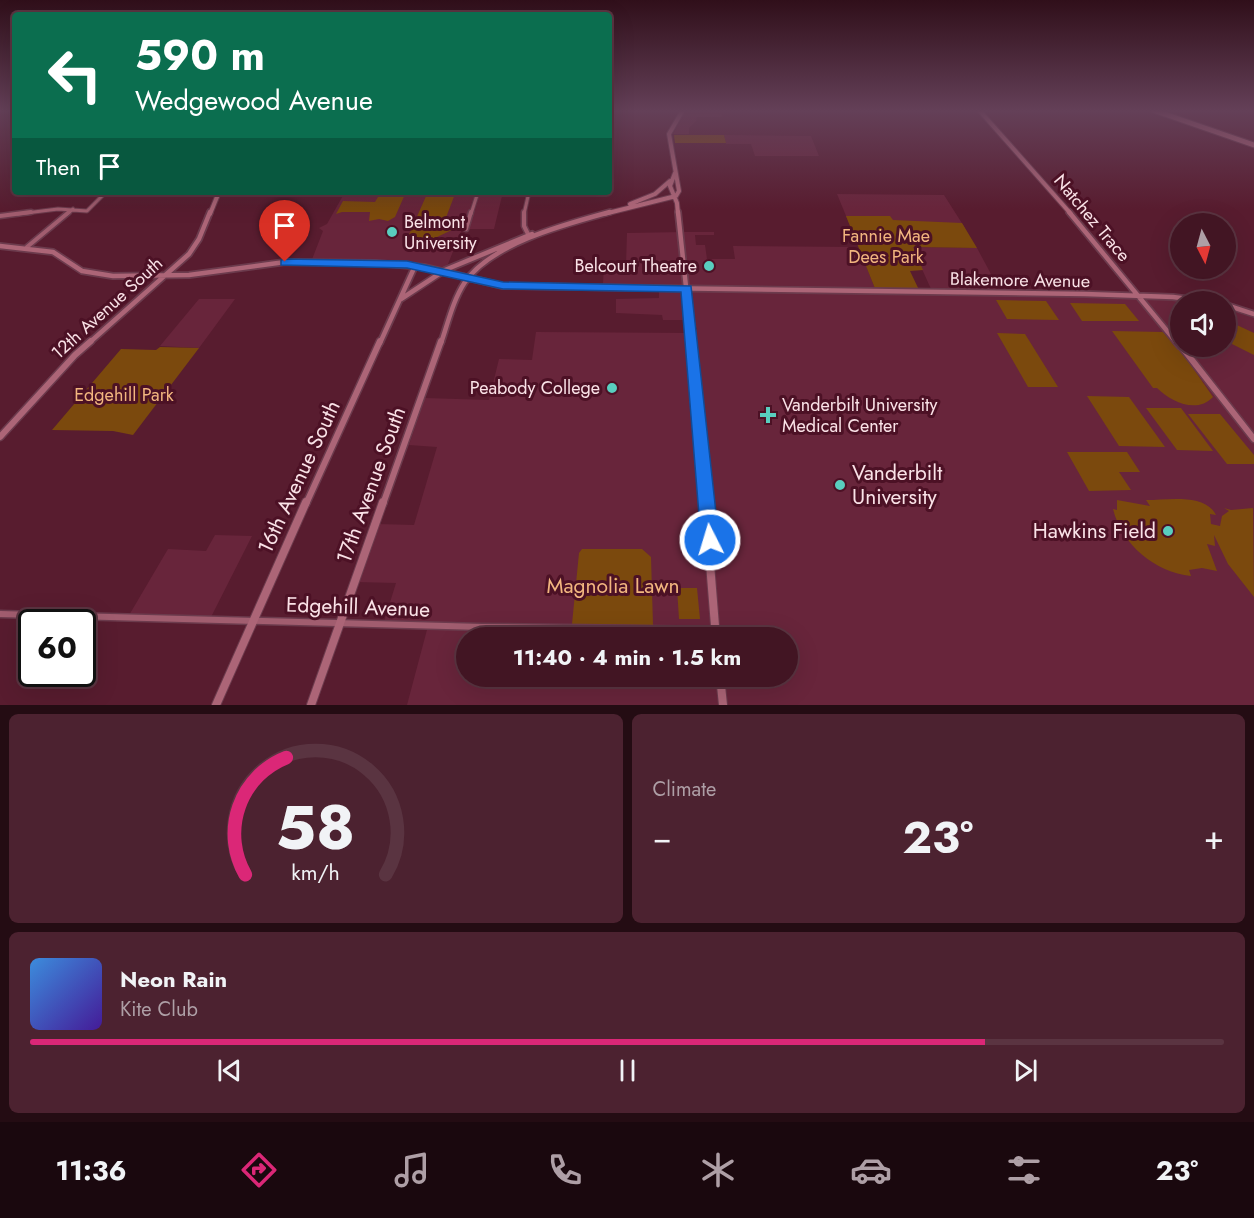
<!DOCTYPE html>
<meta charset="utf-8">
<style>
:root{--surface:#421523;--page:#4c2230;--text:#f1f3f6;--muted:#ae9fa6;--line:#5a3441;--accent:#db2777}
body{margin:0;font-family:Jost,sans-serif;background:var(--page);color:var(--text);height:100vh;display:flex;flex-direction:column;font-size:22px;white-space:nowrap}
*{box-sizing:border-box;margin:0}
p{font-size:20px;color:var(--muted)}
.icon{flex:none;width:33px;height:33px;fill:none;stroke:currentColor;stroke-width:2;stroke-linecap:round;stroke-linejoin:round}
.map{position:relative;height:705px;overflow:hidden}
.panel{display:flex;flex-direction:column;gap:9px;padding:9px;background:#240c13;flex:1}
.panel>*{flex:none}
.banner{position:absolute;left:12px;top:12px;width:600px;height:183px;border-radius:6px;box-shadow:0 6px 24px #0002,0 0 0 2px var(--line);background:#0b6e4f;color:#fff;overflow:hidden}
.needle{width:39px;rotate:174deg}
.controls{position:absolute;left:1170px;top:213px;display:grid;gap:12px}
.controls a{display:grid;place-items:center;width:66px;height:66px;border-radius:50%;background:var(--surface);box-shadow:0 6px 24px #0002,0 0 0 2px var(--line);font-size:30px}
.speed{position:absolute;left:18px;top:609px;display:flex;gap:12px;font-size:30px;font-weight:700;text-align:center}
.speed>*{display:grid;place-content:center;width:78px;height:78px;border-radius:50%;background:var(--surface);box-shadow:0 6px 24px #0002,0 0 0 2px var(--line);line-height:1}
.speed .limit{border:3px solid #111;border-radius:9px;background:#fff;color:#111}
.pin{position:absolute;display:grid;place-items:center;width:51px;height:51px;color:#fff;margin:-62px -26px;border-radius:50% 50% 50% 0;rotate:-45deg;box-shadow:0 0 6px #0007}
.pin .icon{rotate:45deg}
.me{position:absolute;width:66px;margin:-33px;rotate:355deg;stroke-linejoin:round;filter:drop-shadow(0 0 4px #0008)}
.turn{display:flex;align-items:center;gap:21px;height:126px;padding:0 24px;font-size:27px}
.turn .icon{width:78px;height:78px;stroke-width:2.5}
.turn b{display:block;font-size:42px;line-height:51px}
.then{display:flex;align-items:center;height:57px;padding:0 24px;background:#0003;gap:12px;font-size:22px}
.big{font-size:45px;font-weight:700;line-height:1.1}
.panel .card{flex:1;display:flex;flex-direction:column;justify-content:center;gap:9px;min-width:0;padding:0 21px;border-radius:9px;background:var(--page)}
.panel .dial{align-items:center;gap:0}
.dial svg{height:156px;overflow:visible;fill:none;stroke:var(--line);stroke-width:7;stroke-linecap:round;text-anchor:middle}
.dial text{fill:var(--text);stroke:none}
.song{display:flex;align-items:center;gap:18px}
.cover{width:72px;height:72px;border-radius:9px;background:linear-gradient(135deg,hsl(210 70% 55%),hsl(260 70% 35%))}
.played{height:6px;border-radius:3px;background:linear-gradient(90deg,var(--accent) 80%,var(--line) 80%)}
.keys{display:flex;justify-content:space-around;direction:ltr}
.heat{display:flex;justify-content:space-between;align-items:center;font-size:33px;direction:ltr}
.panel .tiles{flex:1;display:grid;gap:9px;grid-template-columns:1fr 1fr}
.card:last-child{grid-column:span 2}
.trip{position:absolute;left:456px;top:627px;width:342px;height:60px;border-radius:30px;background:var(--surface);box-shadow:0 6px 24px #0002,0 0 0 2px var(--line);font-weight:700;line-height:60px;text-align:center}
.tabs{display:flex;height:96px;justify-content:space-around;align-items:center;background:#1a080e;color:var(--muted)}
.tabs .icon{width:42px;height:42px}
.tabs .active{color:var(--accent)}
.tabs b{font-size:27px;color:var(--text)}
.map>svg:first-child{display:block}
.built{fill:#68253b;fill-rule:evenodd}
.green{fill:#7b490d}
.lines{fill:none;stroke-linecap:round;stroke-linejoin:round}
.minor-far2-casing{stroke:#6c3b4d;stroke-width:5}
.minor-far1-casing{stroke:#6c3b4d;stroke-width:7}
.minor-casing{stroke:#6c3b4d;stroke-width:9}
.major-far3-casing{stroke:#6c3b4d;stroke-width:6}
.major-far2-casing{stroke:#6c3b4d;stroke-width:8}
.major-far1-casing{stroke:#6c3b4d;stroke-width:9}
.major-casing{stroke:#6c3b4d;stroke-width:10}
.highway-casing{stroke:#6c3b4d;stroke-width:7}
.minor-far2{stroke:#a15d6f;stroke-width:3}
.minor-far1{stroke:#a15d6f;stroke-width:4}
.minor{stroke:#a15d6f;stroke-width:6}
.major-far3{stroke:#ac6577;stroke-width:4}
.major-far2{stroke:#ac6577;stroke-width:4.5}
.major-far1{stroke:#ac6577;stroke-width:6}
.major{stroke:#ac6577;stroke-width:8}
.highway{stroke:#b46b7d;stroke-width:4.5}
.route{fill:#1a73e8;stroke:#114b97;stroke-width:1.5}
.poi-dot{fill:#59cebf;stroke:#4c1125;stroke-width:2}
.labels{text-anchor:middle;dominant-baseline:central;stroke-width:6;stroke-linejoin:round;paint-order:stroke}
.street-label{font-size:18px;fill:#fae2e7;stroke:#4c1125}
.poi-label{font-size:18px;fill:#fae2e7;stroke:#4c1125;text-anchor:start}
.park-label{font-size:18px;fill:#f2b67f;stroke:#4c1125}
.near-poi-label{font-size:21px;fill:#fae2e7;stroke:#4c1125;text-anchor:start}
.near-street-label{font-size:21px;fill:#fae2e7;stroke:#4c1125}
.near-park-label{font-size:21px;fill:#f2b67f;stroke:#4c1125}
</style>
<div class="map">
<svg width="1254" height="705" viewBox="0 0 1254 705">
<rect width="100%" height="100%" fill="#581c2f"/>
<path class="built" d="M686,110H721L722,117H697L696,121L689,128V134H673Z
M724,135L811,136L819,156H755L751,144H726Z
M345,192H503L494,229H462L448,264L440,271L405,265L311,262L323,231L319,228L327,224Z
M837,194L944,195L965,228H851Z
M685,232H714V235H695L696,245H705L707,259H735L733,246L854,247L859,260H864L876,291L1137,296L1197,301L1180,302V346H1226V309L1254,318V705H407L428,626L383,625L396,583L356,582L376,524L414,525L437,447L409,445L425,398L489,400L499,359L532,360L536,332L690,333L697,329L689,315L687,288L797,290L796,286L603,284L604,265H626L627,233ZM466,638H788V676H466Z
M912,247L977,248L999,289H931Z
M659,292H682L686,320H663L662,315L616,313V299L659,298Z
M199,299H235L199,348L160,346Z
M215,535L252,536L210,619L128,617L168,549L206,551Z"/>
<path class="green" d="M674,135H724L726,143H675Z
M381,192H406L395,217L388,221L379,219L369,221L370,212H342L336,214L343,201L375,202Z
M427,194H455L442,228H456L435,238L407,239Z
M846,216H890L893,220L962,223L977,248L913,247L923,270L910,271L920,292L876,291Z
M996,300L1046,301L1059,320L1007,319Z
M1070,303L1125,304L1139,321H1082Z
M1226,320L1254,333V355L1226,341Z
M1112,331L1163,332L1186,358L1213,397C1197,414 1171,402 1157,388H1153Z
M997,333L1025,334L1058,387H1028Z
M160,347L199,348L133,435L113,431L52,430L121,349L156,350Z
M1087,396L1129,397L1165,447L1119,446Z
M1146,408H1181L1213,451L1177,450Z
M1188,414H1220L1254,455V464H1227Z
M1067,452H1127L1140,472H1119L1131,490L1089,491Z
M1117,500L1150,506L1146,500C1168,500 1205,493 1216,515L1210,514L1211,524L1220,526L1222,516L1229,511L1224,508L1231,510L1253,508L1254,597L1228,564L1214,535L1215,546L1207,544L1217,571L1202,568L1189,570L1191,576C1155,572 1122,545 1113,509L1117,510Z
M582,549H642L651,557L653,625L572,624L579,553Z
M677,588H697L700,619H679Z"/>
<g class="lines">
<defs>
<path id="minor-far2" d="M18,214L58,209L87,211L106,192
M67,214L73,209
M471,214L478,192
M524,214L529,192"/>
<path id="minor-far1" d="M524,212V226L529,236
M0,216L31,212
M466,229L471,212
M27,247L69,212"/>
<path id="minor" d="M0,614L482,627L715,630"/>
<path id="major-far3" d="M979,110L1071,214
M675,173L670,186L677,203L678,214
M676,196L679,191L669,134L683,110
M630,204L655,194L670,181
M210,214L219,192
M604,214L676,196"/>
<path id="major-far2" d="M678,212L692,343
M1069,212L1177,343
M0,246L53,252L82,271L113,276L189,275L285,262L375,263L424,267L503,286L1085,294L1173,297L1212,302
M401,299L445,270L532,234
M1226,305L1254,314
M89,343L189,254L199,239L210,212
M380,343L415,266
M441,343C448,323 453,300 465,282C492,243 566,224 610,212"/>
<path id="major-far1" d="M692,341L705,504
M1176,341L1180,346
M1181,346L1254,439
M0,437L75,355L91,341
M306,504L380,341
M383,504L441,341"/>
<path id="major" d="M705,502L716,638
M720,676L723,705
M216,705L306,502
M311,705L383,502"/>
<path id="highway" d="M1153,110L1254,145"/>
</defs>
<use href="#minor-far2" class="minor-far2-casing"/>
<use href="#minor-far1" class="minor-far1-casing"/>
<use href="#minor" class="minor-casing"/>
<use href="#major-far3" class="major-far3-casing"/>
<use href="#major-far2" class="major-far2-casing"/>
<use href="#major-far1" class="major-far1-casing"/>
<use href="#major" class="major-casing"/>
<use href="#highway" class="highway-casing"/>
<use href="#minor-far2" class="minor-far2"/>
<use href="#minor-far1" class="minor-far1"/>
<use href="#minor" class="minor"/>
<use href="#major-far3" class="major-far3"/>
<use href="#major-far2" class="major-far2"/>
<use href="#major-far1" class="major-far1"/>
<use href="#major" class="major"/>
<use href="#highway" class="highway"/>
</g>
<linearGradient id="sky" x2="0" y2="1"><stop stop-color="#300f1a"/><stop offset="0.53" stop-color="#644058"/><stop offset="1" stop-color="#644058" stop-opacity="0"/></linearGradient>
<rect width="1254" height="209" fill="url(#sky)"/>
<path class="route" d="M285,259L407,261L503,282L691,286L719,540L716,545L710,547L704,545L701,540L681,292L503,289L407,268L281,265V260Z"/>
<g class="poi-dot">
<circle cx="392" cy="232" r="6"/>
<circle cx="709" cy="266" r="6"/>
<circle cx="612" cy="388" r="6"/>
<path d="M765 406h6v6h6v6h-6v6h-6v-6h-6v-6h6z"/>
<circle cx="840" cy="485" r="6"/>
<circle cx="1168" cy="531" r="6"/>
</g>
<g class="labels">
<g class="street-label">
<text transform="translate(1092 218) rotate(50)">Natchez Trace</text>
<text transform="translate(1020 280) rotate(1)">Blakemore Avenue</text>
<text transform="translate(107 308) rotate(-42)">12th Avenue South</text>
</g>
<g class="poi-label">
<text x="404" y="222">Belmont<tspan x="404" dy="21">University</tspan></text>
<text x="697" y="266" text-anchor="end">Belcourt Theatre</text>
<text x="600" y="388" text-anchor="end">Peabody College</text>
<text x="782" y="405">Vanderbilt University<tspan x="782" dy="21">Medical Center</tspan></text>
</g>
<g class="park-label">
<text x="886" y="236">Fannie Mae<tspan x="886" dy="21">Dees Park</tspan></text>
<text x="124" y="395">Edgehill Park</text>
</g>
<g class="near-poi-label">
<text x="852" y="473">Vanderbilt<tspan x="852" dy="24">University</tspan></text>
<text x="1156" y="531" text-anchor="end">Hawkins Field</text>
</g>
<g class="near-street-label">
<text transform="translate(299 477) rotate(-65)">16th Avenue South</text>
<text transform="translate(371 485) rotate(-70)">17th Avenue South</text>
<text transform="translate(358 607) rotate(2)">Edgehill Avenue</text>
</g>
<g class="near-park-label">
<text x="613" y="586">Magnolia Lawn</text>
</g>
</g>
</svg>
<div class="controls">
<a><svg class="needle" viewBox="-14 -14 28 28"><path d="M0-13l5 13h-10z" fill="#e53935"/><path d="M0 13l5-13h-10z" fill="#ae9fa6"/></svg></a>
<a><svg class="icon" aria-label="sound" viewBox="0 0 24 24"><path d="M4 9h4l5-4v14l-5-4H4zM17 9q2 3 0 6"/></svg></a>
</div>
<div class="speed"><div class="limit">60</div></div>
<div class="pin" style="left:285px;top:262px;background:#d93025"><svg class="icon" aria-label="arrive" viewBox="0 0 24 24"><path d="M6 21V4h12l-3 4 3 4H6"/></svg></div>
<svg class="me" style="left:710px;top:540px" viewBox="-20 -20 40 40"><circle r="17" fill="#1a73e8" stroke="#fff" stroke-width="3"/><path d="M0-11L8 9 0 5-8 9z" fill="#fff"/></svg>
<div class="trip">11:40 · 4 min · 1.5 km</div>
<div class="banner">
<div class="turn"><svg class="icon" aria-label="left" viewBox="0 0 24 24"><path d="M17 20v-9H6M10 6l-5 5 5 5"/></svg><div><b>590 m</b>Wedgewood Avenue</div></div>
<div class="then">Then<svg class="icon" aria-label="arrive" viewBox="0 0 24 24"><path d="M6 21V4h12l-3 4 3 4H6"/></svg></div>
</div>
</div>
<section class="panel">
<div class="tiles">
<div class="card dial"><svg viewBox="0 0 100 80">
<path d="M14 69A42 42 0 1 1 86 69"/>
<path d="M14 69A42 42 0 0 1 35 9" stroke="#db2777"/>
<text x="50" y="56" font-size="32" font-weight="700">58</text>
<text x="50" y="72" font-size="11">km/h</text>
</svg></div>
<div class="card"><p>Climate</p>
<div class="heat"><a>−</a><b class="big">23°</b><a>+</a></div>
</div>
<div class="card">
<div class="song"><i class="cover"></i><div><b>Neon Rain</b><p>Kite Club</p></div></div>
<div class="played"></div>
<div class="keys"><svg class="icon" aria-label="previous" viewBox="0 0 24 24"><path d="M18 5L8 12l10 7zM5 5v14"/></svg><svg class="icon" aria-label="pause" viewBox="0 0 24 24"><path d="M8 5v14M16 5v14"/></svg><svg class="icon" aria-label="next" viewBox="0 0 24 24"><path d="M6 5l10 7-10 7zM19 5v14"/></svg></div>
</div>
</div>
</section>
<nav class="tabs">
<b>11:36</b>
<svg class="icon active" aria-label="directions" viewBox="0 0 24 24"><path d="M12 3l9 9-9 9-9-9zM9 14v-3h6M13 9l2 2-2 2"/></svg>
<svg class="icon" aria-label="music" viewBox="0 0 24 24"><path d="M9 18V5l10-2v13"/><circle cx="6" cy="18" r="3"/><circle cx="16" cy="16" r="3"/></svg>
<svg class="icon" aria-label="phone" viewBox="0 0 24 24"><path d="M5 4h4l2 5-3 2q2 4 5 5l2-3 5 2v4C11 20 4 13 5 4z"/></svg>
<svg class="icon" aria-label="climate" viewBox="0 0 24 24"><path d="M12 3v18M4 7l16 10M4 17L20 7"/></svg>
<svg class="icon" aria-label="car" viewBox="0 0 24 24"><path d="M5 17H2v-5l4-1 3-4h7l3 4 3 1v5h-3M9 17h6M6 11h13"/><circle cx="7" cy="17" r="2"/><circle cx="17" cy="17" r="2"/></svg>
<svg class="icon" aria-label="filters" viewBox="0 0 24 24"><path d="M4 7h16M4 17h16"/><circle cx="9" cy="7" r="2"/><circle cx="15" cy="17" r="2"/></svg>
<b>23°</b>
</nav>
